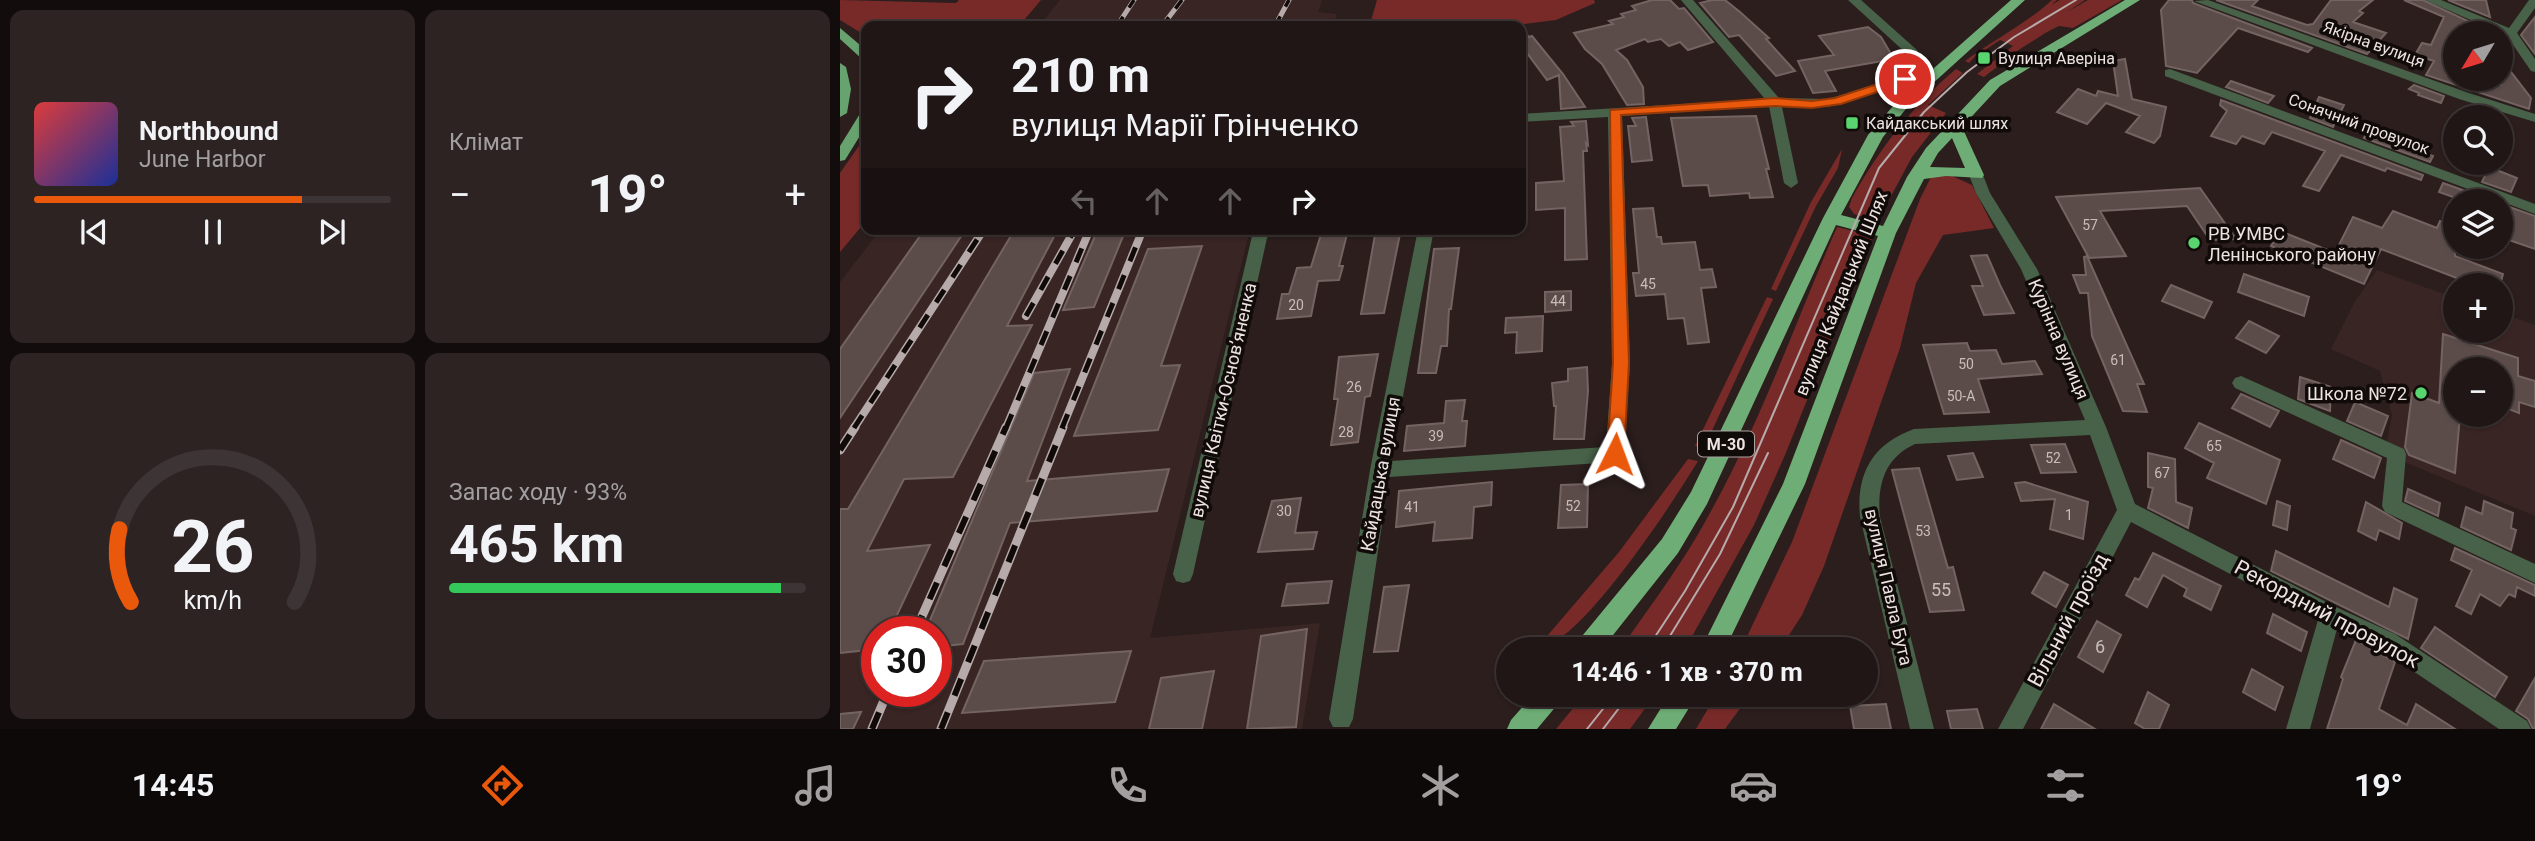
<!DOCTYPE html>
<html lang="uk">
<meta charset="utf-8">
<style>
:root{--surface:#201616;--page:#2d2323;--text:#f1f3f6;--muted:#a29fa1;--line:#3d3535;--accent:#ea580c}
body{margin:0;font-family:Roboto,sans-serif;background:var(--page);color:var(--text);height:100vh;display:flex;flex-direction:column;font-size:26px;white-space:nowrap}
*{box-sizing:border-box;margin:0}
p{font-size:23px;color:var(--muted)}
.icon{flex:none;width:38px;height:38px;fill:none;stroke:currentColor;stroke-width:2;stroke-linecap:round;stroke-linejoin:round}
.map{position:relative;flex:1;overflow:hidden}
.side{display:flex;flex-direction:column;gap:10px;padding:10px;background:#120c0c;width:840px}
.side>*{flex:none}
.guide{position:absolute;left:21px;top:21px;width:665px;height:214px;border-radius:14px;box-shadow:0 2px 5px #0004,0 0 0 2px var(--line);background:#201616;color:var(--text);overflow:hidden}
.needle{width:46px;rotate:232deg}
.fabs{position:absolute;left:1603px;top:21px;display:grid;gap:14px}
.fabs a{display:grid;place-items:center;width:70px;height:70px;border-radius:50%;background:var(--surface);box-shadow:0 2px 5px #0004,0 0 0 2px var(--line);font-size:35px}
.speed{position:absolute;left:21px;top:616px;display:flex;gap:14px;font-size:35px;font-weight:700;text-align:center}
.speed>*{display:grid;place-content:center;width:91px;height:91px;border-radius:50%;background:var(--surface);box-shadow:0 2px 5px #0004,0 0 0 2px var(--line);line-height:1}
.speed .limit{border:10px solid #d22;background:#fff;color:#111}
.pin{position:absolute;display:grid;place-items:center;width:60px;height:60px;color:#fff;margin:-30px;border:4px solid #fff;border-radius:50%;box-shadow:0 2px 7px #0007}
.me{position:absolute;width:77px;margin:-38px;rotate:3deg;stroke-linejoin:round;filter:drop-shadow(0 0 5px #0008)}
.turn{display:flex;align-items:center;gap:24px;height:147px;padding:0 35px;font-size:32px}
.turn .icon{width:91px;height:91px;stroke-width:2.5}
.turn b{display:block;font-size:49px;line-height:60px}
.lanes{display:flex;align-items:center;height:66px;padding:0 35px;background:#0003;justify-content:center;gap:35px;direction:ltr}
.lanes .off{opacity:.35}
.big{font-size:52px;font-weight:700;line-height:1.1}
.side .widget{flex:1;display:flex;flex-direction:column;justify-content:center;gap:10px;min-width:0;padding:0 24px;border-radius:14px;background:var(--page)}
.side .dial{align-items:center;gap:0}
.dial svg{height:182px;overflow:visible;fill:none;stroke:var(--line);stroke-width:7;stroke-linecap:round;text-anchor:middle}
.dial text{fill:var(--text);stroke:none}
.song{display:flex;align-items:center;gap:21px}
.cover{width:84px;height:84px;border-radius:10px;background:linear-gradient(135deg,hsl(0 70% 55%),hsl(230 70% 35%))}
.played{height:7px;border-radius:4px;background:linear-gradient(90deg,var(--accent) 75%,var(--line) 75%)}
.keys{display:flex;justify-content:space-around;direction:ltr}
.heat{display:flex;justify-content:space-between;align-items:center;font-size:38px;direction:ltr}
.charge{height:10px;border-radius:5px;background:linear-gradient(90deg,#34c759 93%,var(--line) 0)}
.side .tiles{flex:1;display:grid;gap:10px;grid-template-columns:repeat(2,1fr)}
.trip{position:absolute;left:656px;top:637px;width:382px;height:70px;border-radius:35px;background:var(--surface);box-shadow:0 2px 5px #0004,0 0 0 2px var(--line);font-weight:700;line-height:70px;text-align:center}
.tab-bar{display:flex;height:112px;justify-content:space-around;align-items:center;background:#0d0909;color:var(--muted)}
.tab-bar .icon{width:49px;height:49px}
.tab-bar .current{color:var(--accent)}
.tab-bar b{font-size:32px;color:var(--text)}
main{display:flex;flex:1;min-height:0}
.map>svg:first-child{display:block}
.built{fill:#392523;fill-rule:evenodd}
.green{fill:#782a28}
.building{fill:#5b4c4a;stroke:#736361;stroke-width:2}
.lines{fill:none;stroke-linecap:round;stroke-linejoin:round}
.minor{fill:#476249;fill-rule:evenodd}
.primary{fill:#68a26f;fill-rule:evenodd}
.trunk{fill:#6eae76;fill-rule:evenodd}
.tram{stroke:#b6abaa;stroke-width:2}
.rail-far2-casing{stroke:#b6abaa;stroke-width:5}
.rail-far1-casing{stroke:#b6abaa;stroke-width:8}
.rail-casing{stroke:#b6abaa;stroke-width:9}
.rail-far2{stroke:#100a09;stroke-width:3.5;stroke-dasharray:11;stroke-linecap:butt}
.rail-far1{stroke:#100a09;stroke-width:5;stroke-dasharray:15;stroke-linecap:butt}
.rail{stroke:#100a09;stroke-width:6;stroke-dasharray:18;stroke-linecap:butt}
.route{fill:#ea580c;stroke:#983908;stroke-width:2}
.poi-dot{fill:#59d56f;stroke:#100a09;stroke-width:2.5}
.labels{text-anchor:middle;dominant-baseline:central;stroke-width:7;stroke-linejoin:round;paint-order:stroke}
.number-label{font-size:14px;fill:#c8bdbb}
.far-street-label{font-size:16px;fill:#ece3e1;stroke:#100a09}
.far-poi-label{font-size:16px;fill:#ece3e1;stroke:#100a09;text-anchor:start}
.shield{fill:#100a09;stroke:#aaa2a0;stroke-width:2}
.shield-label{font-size:16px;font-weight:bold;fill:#ece3e1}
.poi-label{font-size:18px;fill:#ece3e1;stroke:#100a09;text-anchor:start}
.street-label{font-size:18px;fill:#ece3e1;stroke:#100a09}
.near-number-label{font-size:18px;fill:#c8bdbb}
.near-street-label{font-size:21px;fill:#ece3e1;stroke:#100a09}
</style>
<main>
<section class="side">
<div class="tiles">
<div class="widget">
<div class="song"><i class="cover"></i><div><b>Northbound</b><p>June Harbor</p></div></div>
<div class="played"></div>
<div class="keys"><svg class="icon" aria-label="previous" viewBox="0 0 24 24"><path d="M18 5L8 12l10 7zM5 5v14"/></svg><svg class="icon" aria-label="pause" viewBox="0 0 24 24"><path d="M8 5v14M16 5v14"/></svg><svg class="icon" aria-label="next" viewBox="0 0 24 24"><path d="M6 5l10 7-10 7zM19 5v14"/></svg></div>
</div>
<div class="widget"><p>Клімат</p>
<div class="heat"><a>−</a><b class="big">19°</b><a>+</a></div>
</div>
<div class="widget dial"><svg viewBox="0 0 100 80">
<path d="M14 69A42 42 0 1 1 86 69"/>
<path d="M14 69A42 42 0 0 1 9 37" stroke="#ea580c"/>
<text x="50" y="56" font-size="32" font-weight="700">26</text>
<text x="50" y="72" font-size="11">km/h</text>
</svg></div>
<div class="widget"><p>Запас ходу · 93%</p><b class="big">465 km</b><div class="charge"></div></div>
</div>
</section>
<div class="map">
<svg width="1695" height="729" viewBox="0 0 1695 729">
<rect width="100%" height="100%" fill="#2b1e1d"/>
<path class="built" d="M220,0H482L478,12L497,14L493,26H199Z
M41,229H410L310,638L480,623L462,729H0V282ZM37,632H96V691H37Z
M1537,270L1615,298V331H1661V313L1695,325V516L1545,454L1552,415L1540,371L1491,349L1514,303ZM1615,369H1661V415H1615Z"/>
<path class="green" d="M0,0L116,3L119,0H201L179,26H26V36L0,20Z
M537,0H754L755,3L716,20L669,26H534L531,21Z
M1212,0H1217L1211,5L1220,0H1245L1227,12L1248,0H1282L1233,28L1219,26L1207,32L1180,49L1144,77L1137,74L1173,46L1160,40L1145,50L1142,49L1129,63L1125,61C1153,40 1186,24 1212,0Z
M1116,69L1123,73L1088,105L1106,113L1072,157L1042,213L1027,218L1014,214L1009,207L1012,198C1040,148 1072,106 1116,69Z
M26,136V221L0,252V173Z
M1002,149L998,168L976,206L936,291L931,289L971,202Z
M1110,175L1132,185L1154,228L1103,235L1076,283L1060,348L984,566L962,615L940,649H901L952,542L1080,199L1091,177Z
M997,227L1033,236L945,455L914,525L845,649H780C812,604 845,560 871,511C921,421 956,321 997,227Z
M927,297L933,299L864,448L855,446Z
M848,459L858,461C836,498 738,649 696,649L779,552Z
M744,695H815L790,729H716Z
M876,695H910L885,729H856Z"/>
<path class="building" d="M812,0H830L839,9L844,8L873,42L848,50L840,42L829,46L821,39L808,42L805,39L776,50L787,60L803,87L804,104L787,105L762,64L745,49L734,33L773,24L769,21L784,17L781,14L796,10L792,6Z
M872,0H885L900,12L929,38L926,39L955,71L936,76L899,35L889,37L860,3Z
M1329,0H1352L1353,3L1472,48L1468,52L1398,28L1357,73L1326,66L1321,10Z
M1376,0H1418L1412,6L1467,25L1473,24L1491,0H1533L1519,11L1523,13L1513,22L1546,33L1527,54Z
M1564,0H1583L1647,30L1644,33H1615V60L1607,75L1615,77L1612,83L1661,85V59L1691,98L1689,109L1586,75L1594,61L1575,55L1582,43L1591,45L1604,17Z
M1608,0H1646L1650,17Z
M1695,17V54L1681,35Z
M681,27L689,37L692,36L723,74L745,107L721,109L719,75L707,80L681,45Z
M1028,27L1041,37L1054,59L985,71L996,91L973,93L958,61L994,55L979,36Z
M1285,59L1292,99L1326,107L1320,136L1314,143L1286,132L1300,116L1266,103L1247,124L1217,112L1238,89L1256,96L1258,91L1278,96L1273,61Z
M1391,81L1434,96L1428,103L1386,87Z
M1574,85L1604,96L1601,103L1578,95L1579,93L1569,89Z
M1479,97L1504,105L1493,127L1470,118Z
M1381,100L1583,175L1581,180L1547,168L1545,171L1501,155L1479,191L1463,186L1485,151L1432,132L1424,144L1402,136L1396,144L1371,136L1387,111L1380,105Z
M916,116L929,169H926L933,197L910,198L909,193L870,196L868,185L843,186L831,118Z
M806,117L812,160L792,162L788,126H796L792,118Z
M746,121L748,145L746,143L747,151H743L747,259L725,260V208L696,210V183L724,181L720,127L734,126L731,122Z
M1529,128L1554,137L1552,141L1593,156L1590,162L1524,138Z
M1649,167L1677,178L1671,192L1642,182Z
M1603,183L1653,201H1624L1599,192Z
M1360,188L1396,239L1370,240L1347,206L1260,211L1286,256L1249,258L1216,197Z
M1661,204L1695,216V249L1669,240L1672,220L1661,216Z
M813,208L817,237H821L822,244L855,242L860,270L872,269L876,287L861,288L869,342L848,344L844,318L828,319L825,294L796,296L793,273H799L793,209Z
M1553,211L1597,228L1600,221L1615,226V256L1663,274L1660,285H1635L1541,249L1524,284L1431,246L1440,231L1495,253L1513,217L1542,228Z
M85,229H126L0,418V349Z
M175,229H218L167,326L192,325L113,477L64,479L27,551L90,545L49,632H37V649L0,653V509H8Z
M258,229H286L254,307L223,310Z
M536,229H561L544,313L521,314Z
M508,230L499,266H503L499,280L478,281L471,316L437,319L442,294H449L457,268L471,267L482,231Z
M362,246L321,366L340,365L318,430L234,436L308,249Z
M619,248L611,309H609L607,346H601L596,373H578L594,249Z
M1147,255L1160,285L1174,313L1144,315L1132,286H1143L1131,256Z
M1247,256L1304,384H1297L1307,412L1283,411L1252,336L1248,293H1240L1233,275H1246L1244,257Z
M1404,274L1469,297L1464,316L1398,292Z
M1331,285L1372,302L1364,318L1322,301Z
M731,291V310L705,312V292Z
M703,316L702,351L676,353L677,332L665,333L666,318Z
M1409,321L1439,336L1426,353L1396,338Z
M1603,334L1678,358V376L1695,381V407L1679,402V413L1661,406V369H1615V415H1620L1615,473L1569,455L1565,447L1572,393L1599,403Z
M1127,343L1130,351L1156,350L1162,364L1195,361L1202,374L1138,379L1149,412L1104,414L1083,345Z
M538,354L530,396L525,397L518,442L491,445L498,399H494L499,357Z
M747,367L748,391L744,439H714L716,406H714L712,383L728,381V369Z
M230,369L187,481L329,469L317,511L170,523L123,644L96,647V632H85L194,373Z
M1460,377L1491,387L1490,411L1458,399Z
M1401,394L1439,411L1430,427L1392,408Z
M625,400L622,421H627L625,446L564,451L567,426L604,423L606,401Z
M1515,402L1548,416L1541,436L1507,421Z
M1359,423L1440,460L1426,504L1367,478L1374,463L1345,448Z
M1501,440L1541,458L1534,478L1493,459Z
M1225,444L1236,472L1201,473L1191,445Z
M1133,453L1143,477L1117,480L1108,456Z
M1308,453L1335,459L1336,502L1352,508L1348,528L1308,508L1313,488L1308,487Z
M1079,468L1108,568L1113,567L1124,610L1090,612L1052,470Z
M652,482L651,505L634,507L632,538L593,541L595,522L556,527L559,491Z
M1185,482L1248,502L1243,539L1210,529L1215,499L1181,501L1175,483Z
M748,484L747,527L718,528L721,485Z
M1568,489L1600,503L1598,516L1565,501Z
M461,498L455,533L477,532L473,549L418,552L432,501Z
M1437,501L1450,506L1447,530L1433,525Z
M1644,501L1673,513L1671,528L1676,530L1671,550L1621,527L1626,507L1642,514Z
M1526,502L1562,523L1559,539L1539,530L1536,540L1518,531Z
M1615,548L1695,585V596L1677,587L1675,597L1669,594L1660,606L1640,594L1631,614L1616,606L1632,570L1611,560Z
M1436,551L1549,607L1554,588L1577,599L1568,639L1431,571Z
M1313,553L1381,586L1371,610L1344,596L1347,589L1323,575L1307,607L1286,595L1295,578L1299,580Z
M1204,572L1228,585L1216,607L1192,593Z
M492,581L488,603L442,606L447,584Z
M569,585L558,651L534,652L544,587Z
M1433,614L1467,632L1461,651L1427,633Z
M1257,621L1281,635L1263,672L1238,657Z
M1595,627L1667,677L1655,697L1581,648Z
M467,629L456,727L407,729L421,636Z
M1516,640L1555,662L1539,709L1567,725L1576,704L1615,729H1487L1503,679L1501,677Z
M291,651L275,702L122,713L144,661Z
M1412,669L1443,687L1435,710L1403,692Z
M374,671L362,729H309L321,678Z
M1695,678V729H1693L1688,719L1676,711Z
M1308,692L1329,705L1319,729H1305L1295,723Z
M1046,704L1051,729H1014L1010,706Z
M1214,704L1255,729H1201Z
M1137,709L1143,729H1111L1107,711Z
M21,712L13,729H0V714Z"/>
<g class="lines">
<path class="minor" d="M841,0H853L939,98L988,99L1050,80L1073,78L1069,72L1067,54L1008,0H1021L1077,50L1081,72L1090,84L1084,88L1051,87L988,107H942L958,183L951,188L944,183L929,106L782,116L790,364L784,454L782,459L775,462L549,477L513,719L509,727H493L489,719L530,470L578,229H594L551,461L766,447L772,364L768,117L681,122V114L925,99Z
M1368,0L1629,93L1695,114V122L1619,99L1354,1Z
M1585,0H1601L1669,28L1689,0H1695V8L1677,33L1695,59V72L1691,71L1667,36Z
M1330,69L1695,204V214L1325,76V70Z
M1136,171L1143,175L1150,193L1197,269L1266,427L1295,504L1498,608L1555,634L1687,721L1691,729H1659L1539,648L1497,629L1470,729H1446L1478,620L1291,522L1183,729H1158L1277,510L1250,435L1075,444C1044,458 1037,486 1040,517L1094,729H1070L1020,517C1016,474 1032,444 1074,429L1245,420L1181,269L1136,193L1129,175Z
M418,229H435L427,238L353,574L350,581L343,583L336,581L333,574L412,236Z
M1401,376L1564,449L1566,454L1562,502L1695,564V583L1545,512L1542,506L1547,458L1395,388L1392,383L1395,378Z"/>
<path class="primary" d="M0,28L26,50V60L22,59L0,39Z
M0,63L6,67L11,89L7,113L0,117Z
M26,111V126L5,160L0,161V146L21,112Z"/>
<path class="trunk" d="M1171,0H1185L1070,104L1043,137L1001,215L1043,226L1067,177L1086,148L1150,80L1285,0H1300L1160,86L1122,127L1144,175L1142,178L1106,176L1084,179L1056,233L965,484L885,649H861L943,484L1038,236L996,225L867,504L838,553L762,649H735L738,641L822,539L851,492L983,218L1028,135L1060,98ZM1112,138L1125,168L1090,167L1098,153Z
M693,695H722L718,704L697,729H667L671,720Z
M829,695H857L836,729H808Z"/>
<path class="tram" d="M807,649L845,591L893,507L1039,168L1084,112L1127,72L1174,37L1236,0
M822,649L880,554L928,453
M747,729L774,695
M763,729L789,695"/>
<defs>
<path id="rail-far2" d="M277,26L294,0
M322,26L342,0
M435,26L449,0"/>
<path id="rail-far1" d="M186,316L235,229
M14,428L144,229
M166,428L250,229
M222,428L303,229"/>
<path id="rail" d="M0,450L15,427
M75,632L166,427
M32,729L48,691
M101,729L223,427"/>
</defs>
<use href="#rail-far2" class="rail-far2-casing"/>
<use href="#rail-far1" class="rail-far1-casing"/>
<use href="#rail" class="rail-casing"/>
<use href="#rail-far2" class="rail-far2"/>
<use href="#rail-far1" class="rail-far1"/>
<use href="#rail" class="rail"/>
</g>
<path class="route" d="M1065,75L1070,76V81L1001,104L972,108L935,106L781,115L789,363L784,454L781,459H769L767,454L773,363L770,110L935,98L972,101L995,98Z"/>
<g class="poi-dot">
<rect x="1137" y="51" width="14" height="14" rx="3.5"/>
<rect x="1005" y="116" width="14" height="14" rx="3.5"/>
<circle cx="1354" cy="243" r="7"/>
<circle cx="1581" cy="393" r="7"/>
</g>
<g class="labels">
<g class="number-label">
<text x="1250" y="225">57</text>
<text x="808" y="284">45</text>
<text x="718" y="301">44</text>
<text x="456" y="305">20</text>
<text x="1278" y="360">61</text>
<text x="1126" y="364">50</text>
<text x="514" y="387">26</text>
<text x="1121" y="396">50-А</text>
<text x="506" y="432">28</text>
<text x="596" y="436">39</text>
<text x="1374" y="446">65</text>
<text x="1213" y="458">52</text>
<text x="1322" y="473">67</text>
<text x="733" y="506">52</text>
<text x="572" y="507">41</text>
<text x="444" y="511">30</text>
<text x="1229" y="515">1</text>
<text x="1083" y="531">53</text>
</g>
<g class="far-street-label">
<text transform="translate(1534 44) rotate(20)">Якірна вулиця</text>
<text transform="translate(1519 124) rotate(20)">Сонячний провулок</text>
</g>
<g class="far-poi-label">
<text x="1158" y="58">Вулиця Аверіна</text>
<text x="1026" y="123">Кайдакський шлях</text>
</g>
<rect class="shield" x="858" y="431.5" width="56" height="25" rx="5"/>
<g class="shield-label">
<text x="886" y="444">М-30</text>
</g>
<g class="poi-label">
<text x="1368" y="233">РВ УМВС<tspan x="1368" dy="21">Ленінського району</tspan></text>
<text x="1567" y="393" text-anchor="end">Школа №72</text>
</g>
<g class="street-label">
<text transform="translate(1001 293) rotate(-68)">вулиця Кайдацький Шлях</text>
<text transform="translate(1219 339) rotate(67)">Курінна вулиця</text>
<text transform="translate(383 400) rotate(-77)">вулиця Квітки-Основʼяненка</text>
<text transform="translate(540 474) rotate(-80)">Кайдацька вулиця</text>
<text transform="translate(1049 587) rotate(77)">вулиця Павла Бута</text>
</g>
<g class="near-number-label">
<text x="1101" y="589">55</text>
<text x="1260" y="646">6</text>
</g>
<g class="near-street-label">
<text transform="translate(1487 614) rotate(28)">Рекордний провулок</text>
<text transform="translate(1228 620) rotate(-62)">Вільний проїзд</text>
</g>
</g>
</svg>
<div class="fabs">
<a><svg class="needle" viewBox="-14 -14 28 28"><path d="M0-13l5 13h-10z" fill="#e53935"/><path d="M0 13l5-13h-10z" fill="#a29fa1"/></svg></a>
<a><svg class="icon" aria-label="search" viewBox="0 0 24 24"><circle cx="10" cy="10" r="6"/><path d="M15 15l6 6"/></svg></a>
<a><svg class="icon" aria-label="layers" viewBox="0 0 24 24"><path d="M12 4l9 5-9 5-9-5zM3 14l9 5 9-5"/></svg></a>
<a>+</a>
<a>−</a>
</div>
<div class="speed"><div class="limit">30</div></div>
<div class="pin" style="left:1065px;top:79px;background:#d93025"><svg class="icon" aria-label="arrive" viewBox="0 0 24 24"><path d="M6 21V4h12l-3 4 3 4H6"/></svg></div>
<svg class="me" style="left:775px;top:454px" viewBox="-20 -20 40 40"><path d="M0-17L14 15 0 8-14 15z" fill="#ea580c" stroke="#fff" stroke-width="4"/></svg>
<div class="trip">14:46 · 1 хв · 370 m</div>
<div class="guide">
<div class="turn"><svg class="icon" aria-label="right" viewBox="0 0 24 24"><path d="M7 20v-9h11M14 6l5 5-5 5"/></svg><div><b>210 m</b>вулиця Марії Грінченко</div></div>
<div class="lanes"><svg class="icon off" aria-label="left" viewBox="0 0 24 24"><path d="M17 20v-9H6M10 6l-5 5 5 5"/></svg><svg class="icon off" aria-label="ahead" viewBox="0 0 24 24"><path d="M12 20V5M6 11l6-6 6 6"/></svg><svg class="icon off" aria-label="ahead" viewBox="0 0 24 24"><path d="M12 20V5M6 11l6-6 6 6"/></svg><svg class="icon" aria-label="right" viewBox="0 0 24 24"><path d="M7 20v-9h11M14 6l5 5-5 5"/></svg></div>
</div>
</div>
</main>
<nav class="tab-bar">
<b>14:45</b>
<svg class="icon current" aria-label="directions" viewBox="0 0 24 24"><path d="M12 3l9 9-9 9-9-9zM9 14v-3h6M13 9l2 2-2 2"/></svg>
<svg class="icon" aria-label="music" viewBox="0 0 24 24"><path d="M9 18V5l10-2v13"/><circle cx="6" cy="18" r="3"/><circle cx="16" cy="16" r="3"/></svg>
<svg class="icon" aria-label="phone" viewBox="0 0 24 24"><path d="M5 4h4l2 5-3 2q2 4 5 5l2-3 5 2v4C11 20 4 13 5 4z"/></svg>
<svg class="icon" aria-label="climate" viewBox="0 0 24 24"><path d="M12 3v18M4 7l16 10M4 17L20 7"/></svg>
<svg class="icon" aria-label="car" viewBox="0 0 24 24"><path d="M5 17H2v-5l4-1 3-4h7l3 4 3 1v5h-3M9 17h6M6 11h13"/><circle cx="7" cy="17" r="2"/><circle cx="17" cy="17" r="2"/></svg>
<svg class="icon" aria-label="filters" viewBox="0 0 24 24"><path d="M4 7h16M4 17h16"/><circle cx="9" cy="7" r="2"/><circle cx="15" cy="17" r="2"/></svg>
<b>19°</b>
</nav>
